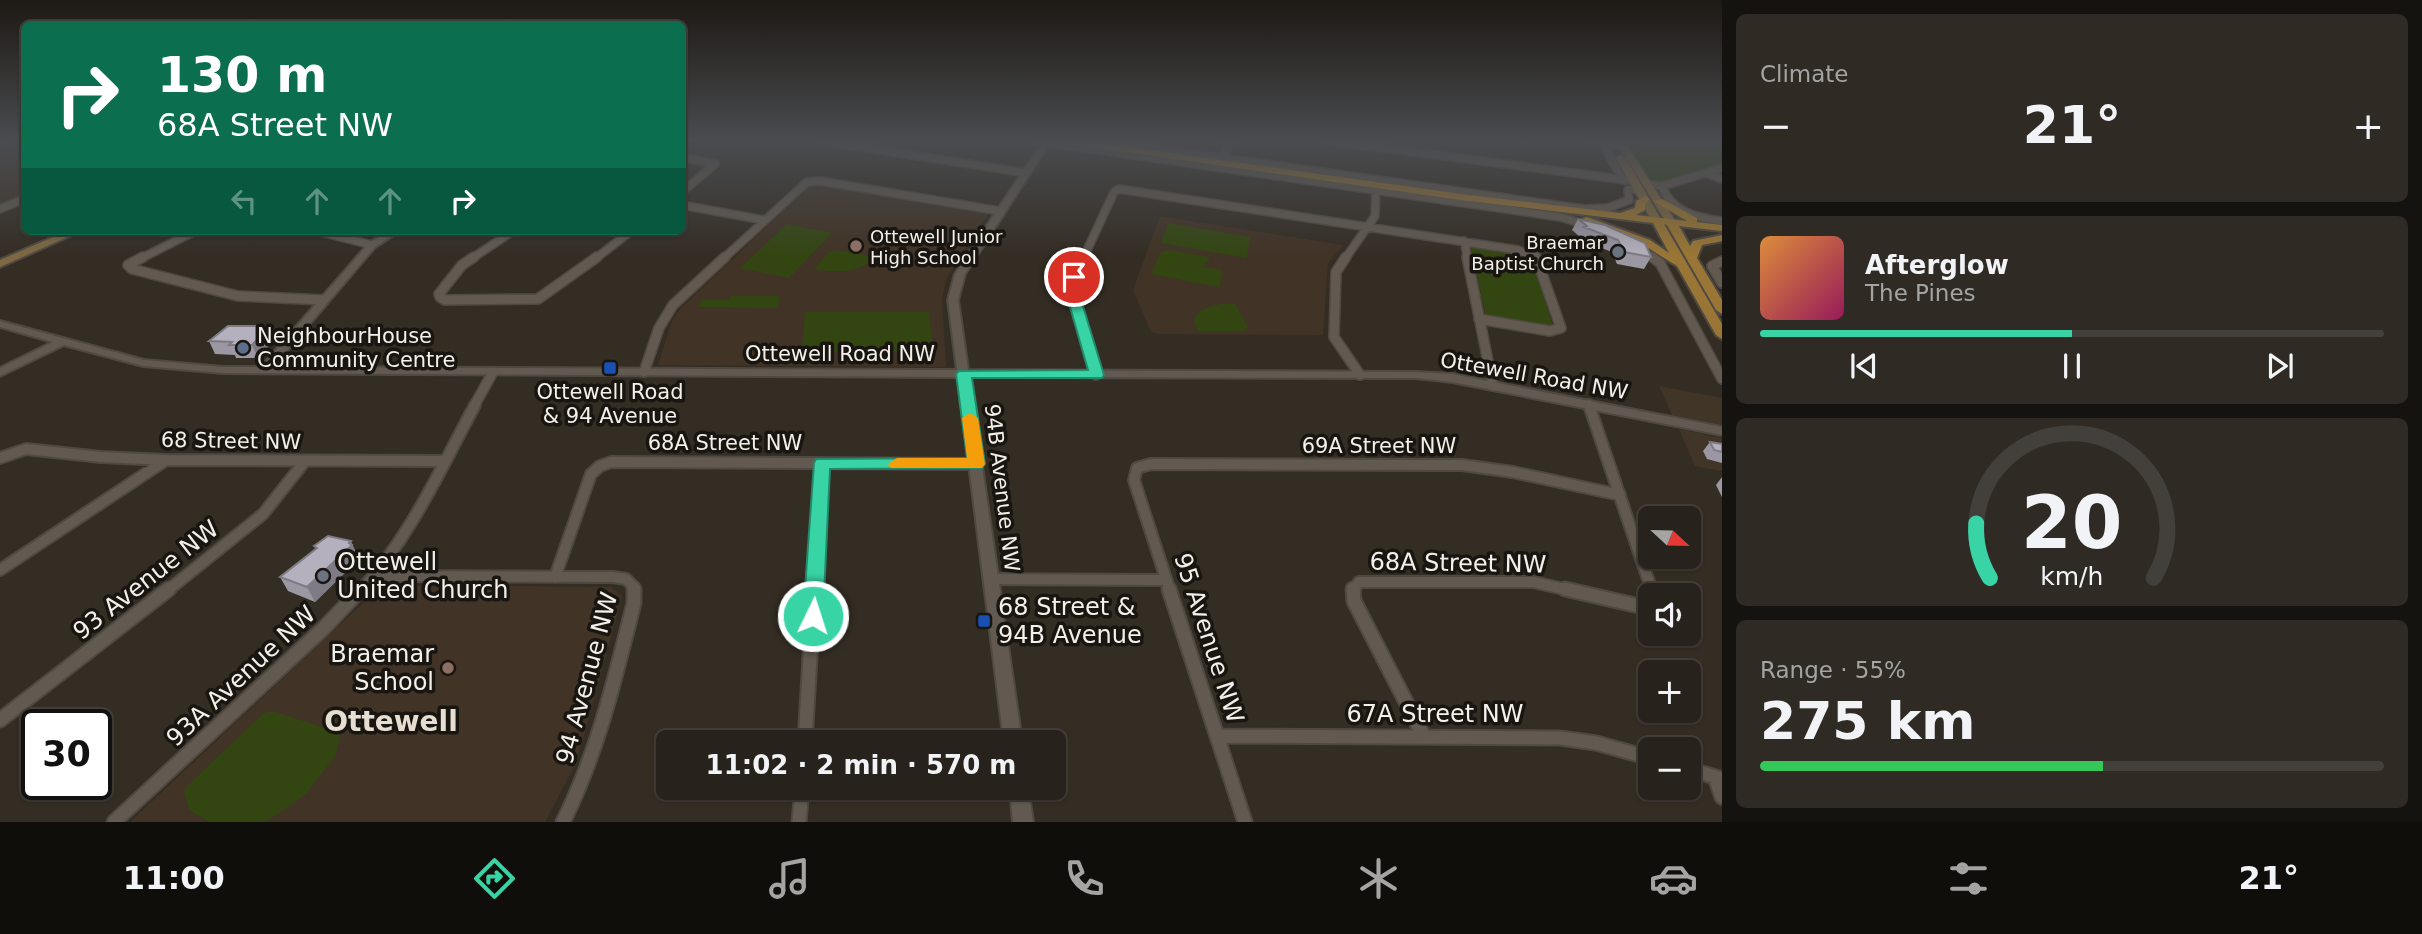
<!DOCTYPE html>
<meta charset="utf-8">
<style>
:root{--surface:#27221b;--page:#2f2a24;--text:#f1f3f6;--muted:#a4a4a3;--line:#433f3a;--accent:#38d4a6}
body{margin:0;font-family:"DejaVu Sans",sans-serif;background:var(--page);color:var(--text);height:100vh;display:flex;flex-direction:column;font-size:26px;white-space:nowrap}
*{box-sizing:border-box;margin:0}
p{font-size:23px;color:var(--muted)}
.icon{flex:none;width:38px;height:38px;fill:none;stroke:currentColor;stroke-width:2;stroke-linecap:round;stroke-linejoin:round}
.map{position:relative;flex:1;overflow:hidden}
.details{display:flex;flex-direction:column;gap:14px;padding:14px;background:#15130f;width:700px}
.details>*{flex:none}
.banner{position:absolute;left:21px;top:21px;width:665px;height:214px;border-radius:10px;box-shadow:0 2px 5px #0004,0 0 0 2px var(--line);background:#0b6e4f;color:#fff;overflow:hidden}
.needle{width:46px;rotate:112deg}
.tools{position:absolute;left:1638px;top:506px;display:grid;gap:14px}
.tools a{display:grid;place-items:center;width:63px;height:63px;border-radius:10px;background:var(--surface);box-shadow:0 2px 5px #0004,0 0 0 2px var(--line);font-size:35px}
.speed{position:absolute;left:21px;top:709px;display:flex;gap:14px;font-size:35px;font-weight:700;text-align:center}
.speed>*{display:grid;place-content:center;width:91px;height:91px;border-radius:50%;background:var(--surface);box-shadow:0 2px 5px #0004,0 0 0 2px var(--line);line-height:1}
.speed .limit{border:4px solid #111;border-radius:10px;background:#fff;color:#111}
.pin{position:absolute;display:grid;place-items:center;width:60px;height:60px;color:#fff;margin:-30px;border:4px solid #fff;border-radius:50%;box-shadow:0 2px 7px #0007}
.me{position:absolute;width:77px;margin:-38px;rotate:4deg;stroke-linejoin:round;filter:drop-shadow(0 0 5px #0008)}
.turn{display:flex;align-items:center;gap:24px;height:147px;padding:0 21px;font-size:32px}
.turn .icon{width:91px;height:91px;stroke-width:2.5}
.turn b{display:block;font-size:49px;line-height:60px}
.lanes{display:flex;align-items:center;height:66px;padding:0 21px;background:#0003;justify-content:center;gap:35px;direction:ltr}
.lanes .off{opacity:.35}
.big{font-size:52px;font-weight:600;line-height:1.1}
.details .tile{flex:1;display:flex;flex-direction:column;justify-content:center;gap:10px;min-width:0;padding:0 24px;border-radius:10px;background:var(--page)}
.details .dial{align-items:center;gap:0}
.dial svg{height:182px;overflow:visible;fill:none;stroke:var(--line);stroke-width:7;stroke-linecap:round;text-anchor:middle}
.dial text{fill:var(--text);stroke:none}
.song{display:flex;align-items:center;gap:21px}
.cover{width:84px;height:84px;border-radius:10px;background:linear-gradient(135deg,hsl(30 70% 55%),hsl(330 70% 35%))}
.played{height:7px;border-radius:4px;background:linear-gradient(90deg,var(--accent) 50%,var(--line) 50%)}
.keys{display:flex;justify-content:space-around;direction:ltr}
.heat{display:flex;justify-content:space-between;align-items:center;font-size:38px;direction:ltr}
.charge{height:10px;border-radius:5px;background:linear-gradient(90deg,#34c759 55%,var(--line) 0)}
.trip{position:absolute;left:656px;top:730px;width:410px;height:70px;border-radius:10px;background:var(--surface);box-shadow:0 2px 5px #0004,0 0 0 2px var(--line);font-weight:600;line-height:70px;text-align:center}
.menu{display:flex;height:112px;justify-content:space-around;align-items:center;background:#100e0b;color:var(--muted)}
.menu .icon{width:49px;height:49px}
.menu .on{color:var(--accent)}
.menu b{font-size:32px;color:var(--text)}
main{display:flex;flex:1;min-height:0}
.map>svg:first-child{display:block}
.built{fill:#403527}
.education{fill:#413326}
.green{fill:#334612}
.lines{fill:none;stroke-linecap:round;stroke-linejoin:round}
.minor-far3-casing{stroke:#504942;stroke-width:10}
.minor-far2-casing{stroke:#504942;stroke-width:12}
.minor-far1-casing{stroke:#504942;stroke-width:14}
.minor-casing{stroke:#504942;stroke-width:17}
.tertiary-casing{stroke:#504942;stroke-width:4}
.secondary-casing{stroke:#504942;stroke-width:4}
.primary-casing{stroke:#504942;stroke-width:4}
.minor-far3{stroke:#625a51;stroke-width:7}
.minor-far2{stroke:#625a51;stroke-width:9}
.minor-far1{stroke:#625a51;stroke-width:10}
.minor{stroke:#625a51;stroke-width:13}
.tertiary{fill:#625a51;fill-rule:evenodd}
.secondary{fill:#7d6843;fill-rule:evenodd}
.primary{fill:#997635;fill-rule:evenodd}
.wall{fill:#9b97a3}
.shaded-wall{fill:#7e7b84}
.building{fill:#b4b0bd;stroke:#7e7b84;stroke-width:2}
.route{fill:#38d4a6;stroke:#248a6c;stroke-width:2}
.slow{fill:#f59e0b}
.education-dot{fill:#8d6e63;stroke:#191612;stroke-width:2.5}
.worship-dot{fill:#6b7280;stroke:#191612;stroke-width:2.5}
.service-dot{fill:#5c6f8a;stroke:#191612;stroke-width:2.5}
.transit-dot{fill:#1a4fb4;stroke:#191612;stroke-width:2.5}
.labels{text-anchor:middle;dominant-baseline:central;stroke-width:7;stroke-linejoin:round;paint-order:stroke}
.far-poi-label{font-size:18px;fill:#f4efe9;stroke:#191612;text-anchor:start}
.poi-label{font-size:21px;fill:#f4efe9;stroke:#191612;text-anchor:start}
.street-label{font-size:21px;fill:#f4efe9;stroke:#191612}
.near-poi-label{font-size:24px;fill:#f4efe9;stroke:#191612;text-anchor:start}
.near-street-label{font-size:24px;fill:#f4efe9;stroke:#191612}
.near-neighbourhood-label{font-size:28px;font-weight:bold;fill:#e7ded2;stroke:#191612}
</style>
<main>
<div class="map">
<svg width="1722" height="822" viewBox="0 0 1722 822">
<rect width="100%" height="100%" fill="#342d24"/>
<path class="built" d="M1659,386L1722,398V425L1672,415Z
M1679,429L1722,438V471L1695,466Z"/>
<path class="education" d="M0,142L24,147V196L0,206Z
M820,183L989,213L946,279L942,300L946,367L658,365L672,321L681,308L811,185Z
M1160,216L1343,245L1328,264L1323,335L1157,334L1151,332L1133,290Z
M386,585L611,587L622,596L583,740L573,769L545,822H130L379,588Z"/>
<path class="green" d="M1624,141H1722V165L1662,182L1649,180Z
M1168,223L1250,237L1247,258L1161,243Z
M787,224L832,233L789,278L740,268Z
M1473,245L1517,252L1532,259L1553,326L1548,327L1486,316L1470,246Z
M838,250L875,257C859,274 835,273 814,269L829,252Z
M1169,250L1210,257L1203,267L1223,270L1219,287L1151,274L1161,252Z
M731,296H780L778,308L699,307L701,300H730Z
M1221,304H1235L1248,327L1243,331H1198L1194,321C1199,308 1208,307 1221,304Z
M805,312H929L933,352H802Z
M273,711L340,733L336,755L307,793L272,818L262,822H210L189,810L184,789L264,713Z"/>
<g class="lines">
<defs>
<path id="minor-far3" d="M823,141L1026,173
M1036,141L1560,217L1587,225
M1103,141L1584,209L1608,208L1629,200L1628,190L1639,189
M1330,141L1634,181
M1590,141L1623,145
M1601,141L1623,180
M682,157L715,164L682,192
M1706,173L1722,179
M1648,184L1662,186L1722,168
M1662,186C1671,212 1697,218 1722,221
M682,205L764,220
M0,209L24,199
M317,231L372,245
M1464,241L1468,259
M1639,248L1654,259
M140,259L195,231
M471,259L513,231
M595,259L631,231
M723,259L807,182L820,181L1000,211
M1083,259L1114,192L1119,189L1518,250L1538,259
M1345,259L1375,216L1376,185"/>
<path id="minor-far2" d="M143,257L128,265L132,269L238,296L324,300
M474,257L462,265L439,294L440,297L445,300L538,299L597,257
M1084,257L1075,277L1073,293L1096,375
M1346,257L1336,272L1334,337L1360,375
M1467,257L1493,386
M1652,257L1660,263L1722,379
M1722,261L1712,266L1722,283
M1479,319L1550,331L1561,328L1536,257
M644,372L659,328L673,305L725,257
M474,406L493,372"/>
<path id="minor-far1" d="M1589,405L1652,591
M0,458L26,449L101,457L166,460L445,461
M0,570L166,460
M374,576L613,577L626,579L634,587V591
M555,577L591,474L600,466L611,462L976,464
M991,579L1166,580
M167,591L263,514L305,461
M360,591C410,538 441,468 475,405
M814,591L822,463
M1170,591L1134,480L1137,468L1151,464L1462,465L1513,472L1620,495
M1353,591L1359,582H1533L1573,591"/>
<path id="minor" d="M1169,589L1245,822
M1353,589L1354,601L1424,737
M1565,589L1639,606L1650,603
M1651,589L1653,595
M0,720L169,589
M1217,736L1560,738L1596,743L1650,758
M805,742L814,589
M1689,769L1722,779
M1715,777L1722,797
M114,822L324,628L361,589
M563,822C598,752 615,678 634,603V589
M799,822L802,788"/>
<path id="tertiary" d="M1043,141H1051L965,274L958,300L968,370L1416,372L1452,374L1722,427V435L1452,382L1416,378L969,377L1022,742H1004L958,377L223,373L143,366L64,345L0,376V368L53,342L0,327V321L144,360L223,367H261L369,243L388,231H400L375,247L273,367L957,370L948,300L955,274Z
M1224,141H1232L1227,163L1223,165L1219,163Z
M1010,788H1028L1033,822H1013Z"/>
<path id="secondary" d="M1616,141H1624L1676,222L1675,224H1667Z
M1621,155L1626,158L1662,221L1661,223L1657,224L1652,221L1616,158Z
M67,231H81L0,267V260Z"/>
<path id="primary" d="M1066,141H1086L1461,194L1620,213L1635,208L1636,201L1645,196L1650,199L1645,204V210L1636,215L1687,221L1653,201L1662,199L1697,218V222L1722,225V231L1679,226L1690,246L1693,241L1722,235V241L1702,245L1697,258L1722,300V314L1716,310L1667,225L1664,224L1722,324V339L1716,335L1677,266L1642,244L1581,220L1586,217L1590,218L1650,240L1669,253L1653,223L1461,200L1070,144Z"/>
</defs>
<use href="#minor-far3" class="minor-far3-casing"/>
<use href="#minor-far2" class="minor-far2-casing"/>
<use href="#minor-far1" class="minor-far1-casing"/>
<use href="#minor" class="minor-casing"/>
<use href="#tertiary" class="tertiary-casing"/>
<use href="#secondary" class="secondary-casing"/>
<use href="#primary" class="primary-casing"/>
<use href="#minor-far3" class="minor-far3"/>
<use href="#minor-far2" class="minor-far2"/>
<use href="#minor-far1" class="minor-far1"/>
<use href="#minor" class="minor"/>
<use href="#tertiary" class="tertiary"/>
<use href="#secondary" class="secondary"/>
<use href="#primary" class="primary"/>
</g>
<path class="wall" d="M1578,219L1651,257L1644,269L1617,264L1612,252L1578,239L1579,236L1572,230Z
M269,326L275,339L258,358H236L235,355L215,354L209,341Z
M1710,442L1722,444V463L1707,459L1703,451Z
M1722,477V497L1716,485Z
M314,546L358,555L359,559L315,602L288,591L280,577L316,549Z"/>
<path class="shaded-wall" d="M269,326L275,339L258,358L252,345Z
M351,541L359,559L315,602L307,587Z"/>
<path class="building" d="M1578,219L1605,225L1645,243L1651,257L1624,252L1618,240L1584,227L1587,226Z
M228,326H269L252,345H229L232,342L209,341Z
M1710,442L1722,444V452L1714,450Z
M328,536L351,541L349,543L352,545L307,587L280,577L317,548L314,546Z"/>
<linearGradient id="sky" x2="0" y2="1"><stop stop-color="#1d1914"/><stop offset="0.55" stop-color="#4a4c50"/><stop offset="1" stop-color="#4a4c50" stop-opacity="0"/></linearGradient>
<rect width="1722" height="256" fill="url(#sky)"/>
<path class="route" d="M1074,273L1081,277L1079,293L1104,375L1102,378H972L985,464L982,468L830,469L823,616L820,622L813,624L805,622L803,616L814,463L816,459L967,458L956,374L959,371L1088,370L1066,293L1068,277Z"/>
<path class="slow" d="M970,413L978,418L985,464L982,468H891L888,464L897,458H967L962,418Z"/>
<g class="education-dot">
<circle cx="856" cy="246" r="7"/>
<circle cx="448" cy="668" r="7"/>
</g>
<g class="worship-dot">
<circle cx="1618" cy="252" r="7"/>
<circle cx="323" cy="576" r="7"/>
</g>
<circle class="service-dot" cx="243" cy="348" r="7"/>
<g class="transit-dot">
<rect x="603" y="361" width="14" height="14" rx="3.5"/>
<rect x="977" y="614" width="14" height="14" rx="3.5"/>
</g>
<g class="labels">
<g class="far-poi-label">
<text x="870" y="236">Ottewell Junior<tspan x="870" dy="21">High School</tspan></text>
<text x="1604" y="242" text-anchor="end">Braemar<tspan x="1604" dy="21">Baptist Church</tspan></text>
</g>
<g class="poi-label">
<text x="257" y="336">NeighbourHouse<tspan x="257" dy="24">Community Centre</tspan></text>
<text x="610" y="392" text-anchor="middle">Ottewell Road<tspan x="610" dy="24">&amp; 94 Avenue</tspan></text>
</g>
<g class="street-label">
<text x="840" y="354">Ottewell Road NW</text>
<text transform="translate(1534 376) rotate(10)">Ottewell Road NW</text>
<text transform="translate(231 441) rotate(1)">68 Street NW</text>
<text x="725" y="443">68A Street NW</text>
<text x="1379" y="446">69A Street NW</text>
<text transform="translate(1002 488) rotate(83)">94B Avenue NW</text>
</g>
<g class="near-poi-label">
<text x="337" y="562">Ottewell<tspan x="337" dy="28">United Church</tspan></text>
<text x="998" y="607">68 Street &amp;<tspan x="998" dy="28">94B Avenue</tspan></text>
<text x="434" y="654" text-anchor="end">Braemar<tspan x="434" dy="28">School</tspan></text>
</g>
<g class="near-street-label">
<text transform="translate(1458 563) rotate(1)">68A Street NW</text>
<text transform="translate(146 580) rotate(-38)">93 Avenue NW</text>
<text transform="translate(1209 638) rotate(72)">95 Avenue NW</text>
<text transform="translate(241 676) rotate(-43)">93A Avenue NW</text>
<text transform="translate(587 678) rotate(-75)">94 Avenue NW</text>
<text x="1435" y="714">67A Street NW</text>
</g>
<g class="near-neighbourhood-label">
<text x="391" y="721">Ottewell</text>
</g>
</g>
</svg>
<div class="tools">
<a><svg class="needle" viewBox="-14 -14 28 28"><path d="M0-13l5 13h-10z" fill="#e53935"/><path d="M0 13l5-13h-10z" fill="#a4a4a3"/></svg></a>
<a><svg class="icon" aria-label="sound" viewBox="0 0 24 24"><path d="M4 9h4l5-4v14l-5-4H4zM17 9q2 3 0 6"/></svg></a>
<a>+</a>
<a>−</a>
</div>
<div class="speed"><div class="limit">30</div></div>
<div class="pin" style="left:1074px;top:277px;background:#d93025"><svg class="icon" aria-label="arrive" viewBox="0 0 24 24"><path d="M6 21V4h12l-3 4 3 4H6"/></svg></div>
<svg class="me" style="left:813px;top:616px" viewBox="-20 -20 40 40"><circle r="17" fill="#38d4a6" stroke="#fff" stroke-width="3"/><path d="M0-11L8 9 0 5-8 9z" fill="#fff"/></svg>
<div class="trip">11:02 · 2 min · 570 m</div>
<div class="banner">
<div class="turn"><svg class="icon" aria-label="right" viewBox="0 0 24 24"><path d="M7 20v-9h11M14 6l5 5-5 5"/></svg><div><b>130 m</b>68A Street NW</div></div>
<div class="lanes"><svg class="icon off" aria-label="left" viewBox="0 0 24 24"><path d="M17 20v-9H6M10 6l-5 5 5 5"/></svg><svg class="icon off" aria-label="ahead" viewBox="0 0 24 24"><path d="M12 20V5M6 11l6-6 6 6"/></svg><svg class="icon off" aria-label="ahead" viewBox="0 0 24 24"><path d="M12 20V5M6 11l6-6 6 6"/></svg><svg class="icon" aria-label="right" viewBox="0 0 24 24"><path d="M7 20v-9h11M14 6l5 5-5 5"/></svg></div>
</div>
</div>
<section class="details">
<div class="tile"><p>Climate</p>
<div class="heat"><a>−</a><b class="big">21°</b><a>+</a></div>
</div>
<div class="tile">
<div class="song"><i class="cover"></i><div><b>Afterglow</b><p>The Pines</p></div></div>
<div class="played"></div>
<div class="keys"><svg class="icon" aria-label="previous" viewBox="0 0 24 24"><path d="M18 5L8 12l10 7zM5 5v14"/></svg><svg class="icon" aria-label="pause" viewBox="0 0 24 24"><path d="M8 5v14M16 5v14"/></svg><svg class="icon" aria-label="next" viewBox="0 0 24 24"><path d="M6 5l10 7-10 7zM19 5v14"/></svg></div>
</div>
<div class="tile dial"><svg viewBox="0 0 100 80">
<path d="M14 69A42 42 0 1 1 86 69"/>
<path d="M14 69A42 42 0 0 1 8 45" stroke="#38d4a6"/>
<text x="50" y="56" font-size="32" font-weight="700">20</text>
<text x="50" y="72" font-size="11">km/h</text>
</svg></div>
<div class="tile"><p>Range · 55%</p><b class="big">275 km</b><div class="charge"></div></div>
</section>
</main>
<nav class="menu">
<b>11:00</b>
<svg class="icon on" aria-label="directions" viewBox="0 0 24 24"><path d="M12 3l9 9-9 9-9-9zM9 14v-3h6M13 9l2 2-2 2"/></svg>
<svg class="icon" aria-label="music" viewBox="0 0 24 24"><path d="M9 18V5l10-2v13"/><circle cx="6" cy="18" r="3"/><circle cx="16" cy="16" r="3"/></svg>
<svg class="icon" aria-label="phone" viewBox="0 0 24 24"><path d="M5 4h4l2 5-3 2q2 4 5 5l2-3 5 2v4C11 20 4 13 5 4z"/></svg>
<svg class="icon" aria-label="climate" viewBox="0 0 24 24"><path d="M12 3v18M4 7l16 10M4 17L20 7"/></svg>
<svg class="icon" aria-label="car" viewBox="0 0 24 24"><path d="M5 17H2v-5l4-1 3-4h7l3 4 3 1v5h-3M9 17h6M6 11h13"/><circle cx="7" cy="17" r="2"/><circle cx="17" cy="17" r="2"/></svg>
<svg class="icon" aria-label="filters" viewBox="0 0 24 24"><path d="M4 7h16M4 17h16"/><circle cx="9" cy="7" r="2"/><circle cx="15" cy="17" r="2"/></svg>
<b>21°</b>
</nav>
